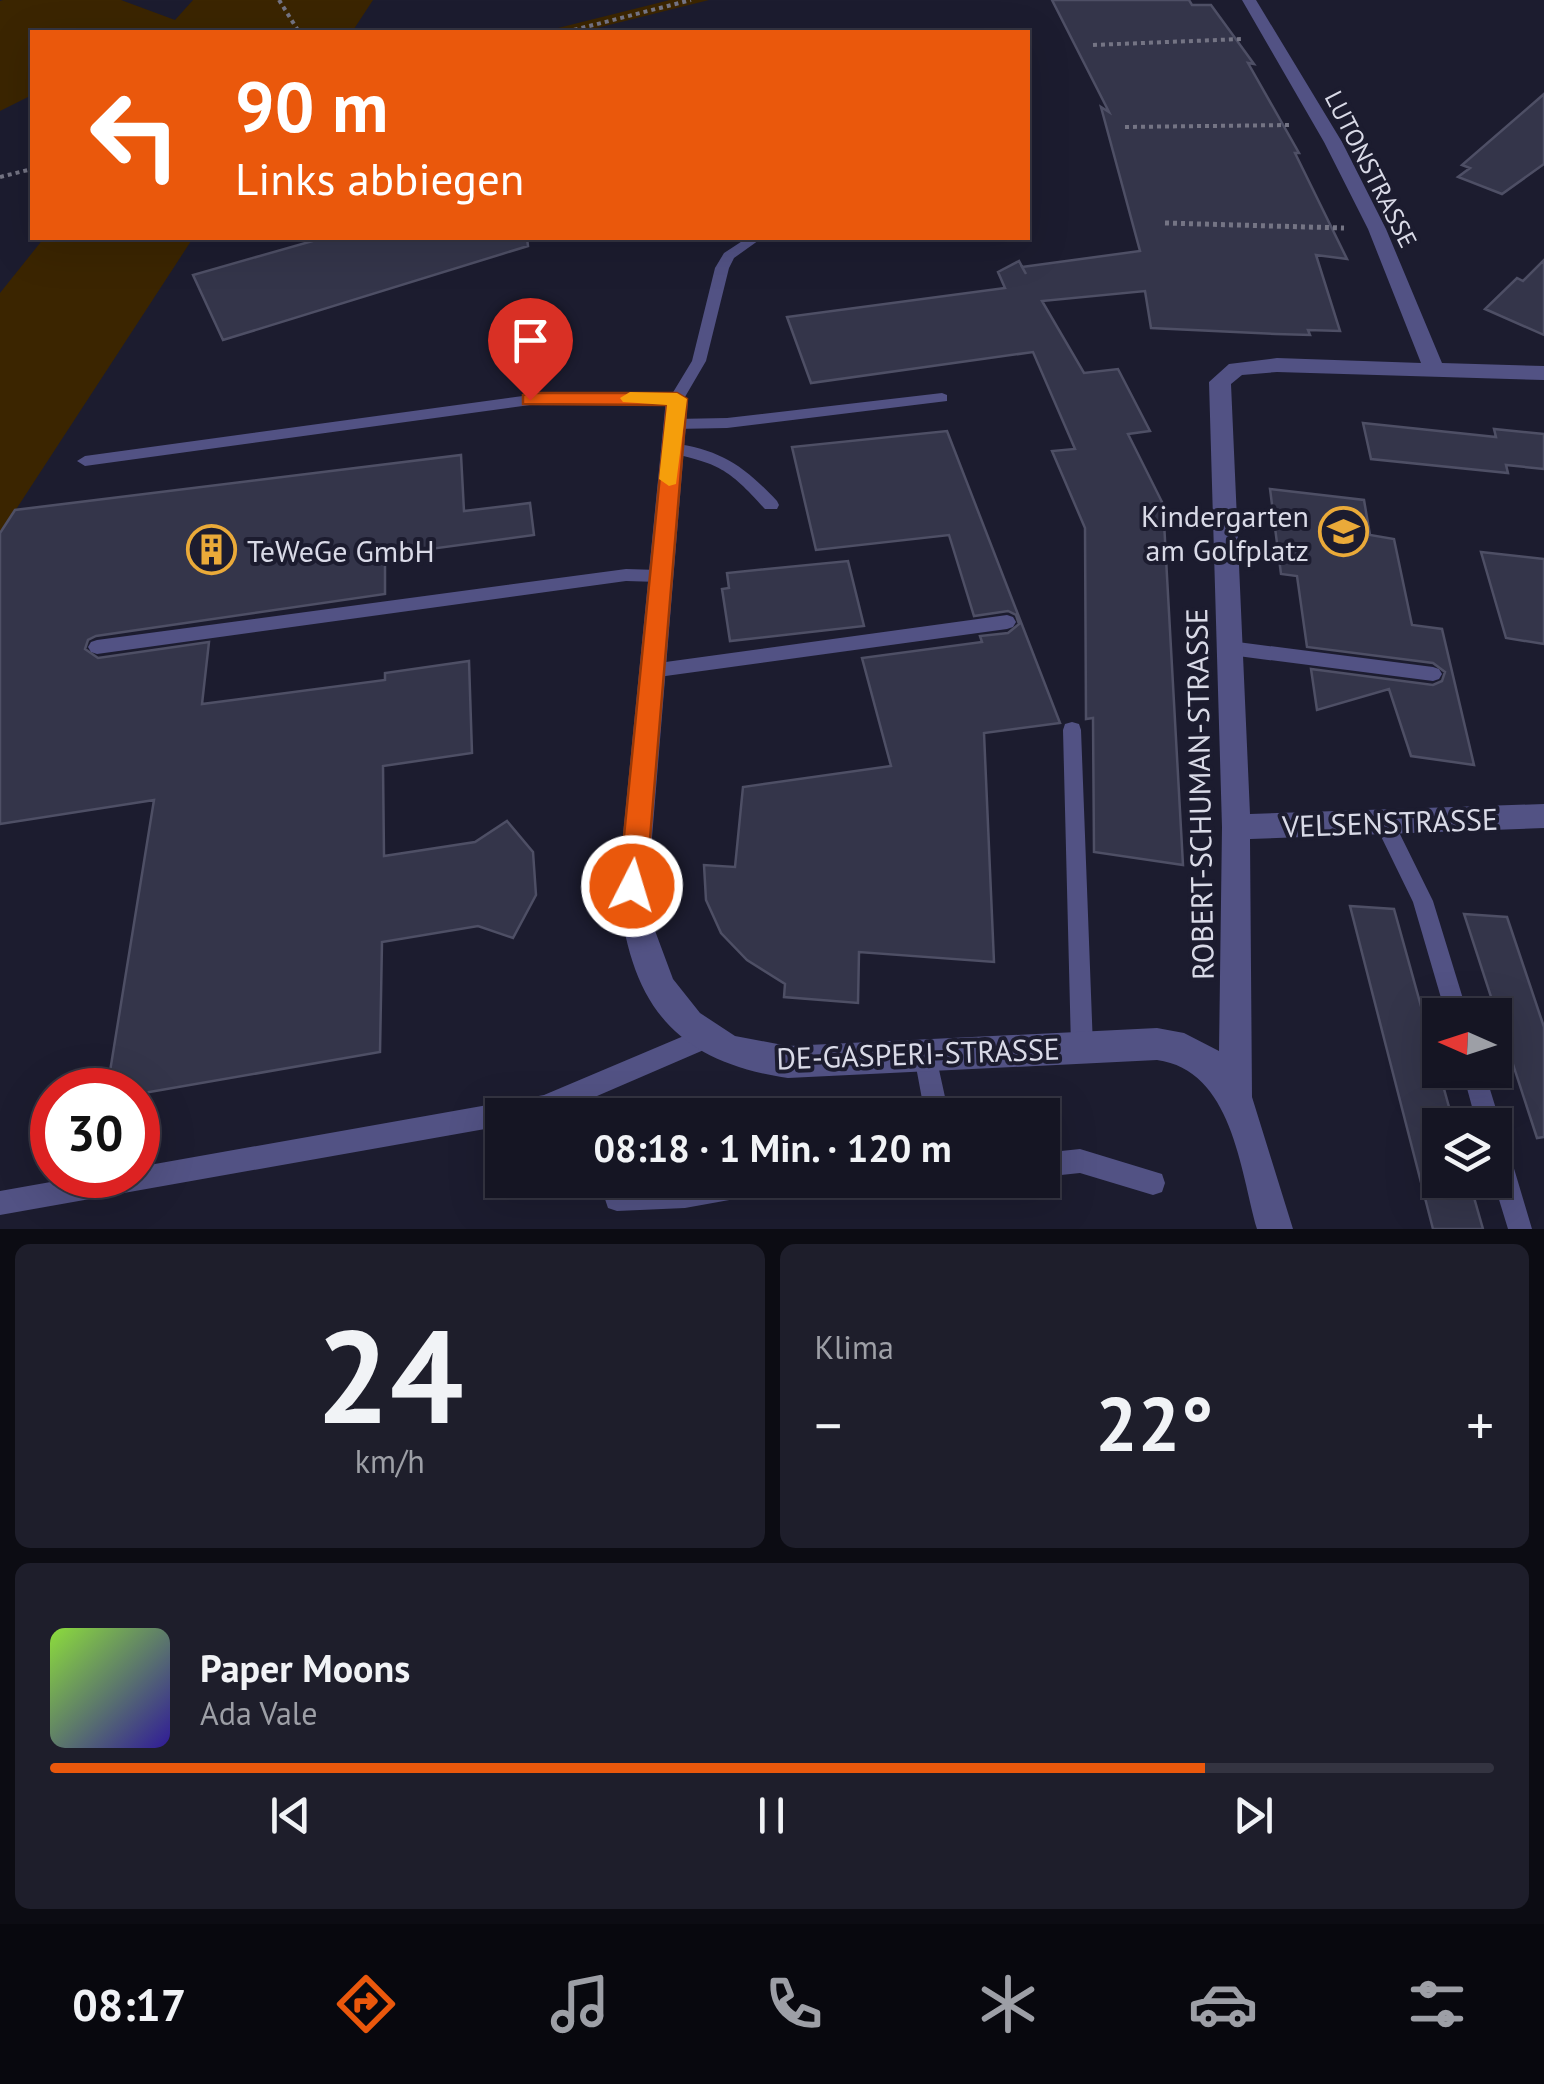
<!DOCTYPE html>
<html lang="de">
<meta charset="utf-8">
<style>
:root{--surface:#151523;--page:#1e1e2b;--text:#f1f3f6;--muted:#9d9fa6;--line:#343441;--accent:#ea580c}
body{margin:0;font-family:"PT Sans",sans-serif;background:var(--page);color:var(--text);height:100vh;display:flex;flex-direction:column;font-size:38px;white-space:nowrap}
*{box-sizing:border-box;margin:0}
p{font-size:32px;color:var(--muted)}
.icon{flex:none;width:55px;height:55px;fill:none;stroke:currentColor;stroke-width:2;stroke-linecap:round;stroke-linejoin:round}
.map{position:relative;height:1229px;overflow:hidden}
.panel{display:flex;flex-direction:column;gap:15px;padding:15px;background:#0c0c13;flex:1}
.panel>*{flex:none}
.top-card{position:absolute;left:30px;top:30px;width:1000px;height:210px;border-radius:0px;box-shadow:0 10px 40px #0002,0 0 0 2px var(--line);background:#ea580c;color:#fff;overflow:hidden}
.needle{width:65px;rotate:273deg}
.fabs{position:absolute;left:1422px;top:998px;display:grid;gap:20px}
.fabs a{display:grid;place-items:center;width:90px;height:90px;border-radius:0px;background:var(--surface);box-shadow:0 10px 40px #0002,0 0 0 2px var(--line);font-size:50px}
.speed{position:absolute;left:30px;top:1068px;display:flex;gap:20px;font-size:50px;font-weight:700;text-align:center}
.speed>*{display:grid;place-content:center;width:130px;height:130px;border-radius:50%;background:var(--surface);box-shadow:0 10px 40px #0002,0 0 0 2px var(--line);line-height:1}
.speed .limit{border:15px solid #d22;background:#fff;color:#111}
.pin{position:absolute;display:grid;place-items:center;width:85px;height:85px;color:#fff;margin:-102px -42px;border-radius:50% 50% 50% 0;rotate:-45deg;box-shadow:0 0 10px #0007}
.pin .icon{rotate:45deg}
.me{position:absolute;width:110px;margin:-55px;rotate:5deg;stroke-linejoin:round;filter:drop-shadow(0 0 8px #0008)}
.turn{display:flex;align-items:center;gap:35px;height:210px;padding:0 40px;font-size:45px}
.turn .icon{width:130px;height:130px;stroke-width:2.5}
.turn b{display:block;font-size:70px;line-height:85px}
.big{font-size:75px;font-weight:700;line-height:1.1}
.panel .widget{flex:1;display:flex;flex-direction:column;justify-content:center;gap:15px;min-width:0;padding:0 35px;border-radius:15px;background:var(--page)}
.panel .dial{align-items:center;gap:0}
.dial b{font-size:130px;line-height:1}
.song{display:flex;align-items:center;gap:30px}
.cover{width:120px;height:120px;border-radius:15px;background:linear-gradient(135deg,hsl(90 70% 55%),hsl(250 70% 35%))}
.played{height:10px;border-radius:5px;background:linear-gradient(90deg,var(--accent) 80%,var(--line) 80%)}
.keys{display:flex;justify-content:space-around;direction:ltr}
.heat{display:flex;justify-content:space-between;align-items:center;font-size:55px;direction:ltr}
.panel .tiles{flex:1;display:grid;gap:15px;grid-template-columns:1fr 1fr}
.widget:last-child{grid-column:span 2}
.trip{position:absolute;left:485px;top:1098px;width:575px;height:100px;border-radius:0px;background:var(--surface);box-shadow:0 10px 40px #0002,0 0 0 2px var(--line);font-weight:700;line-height:100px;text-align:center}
.dock{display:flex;height:160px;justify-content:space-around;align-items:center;background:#08080e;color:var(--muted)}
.dock .icon{width:70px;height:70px}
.dock .selected{color:var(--accent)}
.dock b{font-size:45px;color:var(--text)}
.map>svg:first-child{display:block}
.green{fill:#3b2500}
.building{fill:#34354a;stroke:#4e4f65;stroke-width:2.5}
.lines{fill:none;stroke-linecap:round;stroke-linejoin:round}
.path-far1{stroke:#747484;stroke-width:4;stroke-dasharray:4 4;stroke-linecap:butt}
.path{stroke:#747484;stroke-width:5;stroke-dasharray:4 4;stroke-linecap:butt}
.lane{fill:#525284;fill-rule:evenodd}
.street{fill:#525284;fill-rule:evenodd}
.route{fill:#ea580c;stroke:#983908;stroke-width:2.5}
.slow{fill:#f59e0b}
.labels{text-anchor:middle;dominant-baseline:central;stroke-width:8;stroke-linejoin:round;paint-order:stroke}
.far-street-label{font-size:25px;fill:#d9dae7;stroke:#1c1c2f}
.poi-label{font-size:30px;fill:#d9dae7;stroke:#1c1c2f;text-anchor:end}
.street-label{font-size:30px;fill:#d9dae7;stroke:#1c1c2f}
</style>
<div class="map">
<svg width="1544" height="1229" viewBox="0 0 1544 1229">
<rect width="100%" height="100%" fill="#1c1c2f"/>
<path class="green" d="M3,0H121L175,20L193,0H373L352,32H32V95L0,111V1Z
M670,0H709L581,32H542Z
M44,238H193L0,534V293Z"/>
<path class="building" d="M1052,0H1189L1192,5H1211L1254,64L1248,63L1299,153H1295L1347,259L1316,255L1340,331L1308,330L1310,335L1276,334L1151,328L1145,291L1042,301L1084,373L1118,369L1150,431L1128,434L1163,504L1183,865L1094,852L1093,718L1086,719L1085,528L1052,451L1075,449L1033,352L811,383L787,317L1005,288L998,272L1019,261L1026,274L1022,267L1140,251L1101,107L1109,112Z
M1544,94V164L1502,194L1458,177L1470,168L1462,165Z
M323,238H527L528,246L223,340L193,275Z
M1544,260V335L1485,309L1517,278L1523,281Z
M1363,423L1496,437L1494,429L1544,434V469L1506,465L1508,473L1371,459Z
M947,431L1060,723L984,733L994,962L859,952L858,1003L784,997L785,984L747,960L721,933L706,900L704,865L735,867L743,787L891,766L862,658L982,642L980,636L1008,633L1019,624L1016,615L1008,611L974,616L949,535L816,550L792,447Z
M461,455L464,511L530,503L534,535L385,555V594L96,636L88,640L85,649L98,658L209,642L202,704L385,680V673L469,661L472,753L383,766L384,856L475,842L507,821L533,852L536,895L513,938L478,926L382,942L380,1052L138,1094V1090H107L154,800L0,824V533L15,510Z
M1270,489L1364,500L1370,535L1394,539L1412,625L1442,629L1474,765L1411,756L1389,689L1317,710L1311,669L1433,685L1442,681L1445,672L1433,663L1307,647L1297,576L1281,574Z
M1481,552L1544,559V644L1506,638Z
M848,561L864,626L730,641L722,589L729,588L727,573Z
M1350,906L1394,909L1454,1125H1440V1180H1469L1483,1229H1433Z
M1464,914L1507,917L1544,1027V1137L1537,1138Z"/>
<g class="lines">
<path class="path-far1" d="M279,0L299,32
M566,32L691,0
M1093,45L1242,39
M1125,127L1289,125
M0,177L32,169"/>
<path class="path" d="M1165,223L1344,228"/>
<path class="lane" d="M747,238H762L734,258L729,268L706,361L682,402L530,405L85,466L77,461L85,456L530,395L672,394L692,361L715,268L724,253Z
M942,393L947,395V401L727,428L675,429L667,424L675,419L727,418Z
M672,443C721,450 743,465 777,501L779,505L777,509H765C728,468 719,464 667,452L664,448L667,444Z
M626,569L659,570L668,576L659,582L626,581L97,654L91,652L88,647L91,642L97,640Z
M1007,615L1013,617L1016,622L1013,627L1007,629L651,678L645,676L642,671L645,666L651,664Z
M1230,641L1433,667L1439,669L1442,674L1439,679L1433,681L1230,655L1224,653L1221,648L1224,643Z
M1072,722L1079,724L1081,730L1093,1047L1090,1055L1082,1058L1074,1055L1071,1047L1063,730L1065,724Z
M1385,815L1392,818L1433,901L1468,1015H1446L1413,902L1375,824L1378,818Z
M705,1027L713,1030L716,1038L713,1046L553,1115H502V1126L0,1215V1191L90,1175H138V1167L544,1095Z
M925,1045L933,1048L936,1056L949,1115H925L914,1056L917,1048Z
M1462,1070H1484L1501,1125L1496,1134L1503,1137L1507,1145L1532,1229H1508L1493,1180L1495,1125H1477Z
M1080,1149L1162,1174L1165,1183L1162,1192L1153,1195L1080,1173L1042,1177V1153Z
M706,1180H785L782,1189L773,1192L685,1208L617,1211L608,1208L605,1199L608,1190L617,1187L685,1184Z"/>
<path class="street" d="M1242,0H1256L1342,142L1386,229L1442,363L1544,366V380L1277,372L1242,375L1231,384L1250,814L1544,804V828L1250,839L1252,1097L1293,1229H1257C1240,1169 1232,1070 1157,1060L788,1078C671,1061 629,1001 618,886L666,399L677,392L688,399L648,886L654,928L673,979L700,1013L735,1036L788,1046L1157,1028L1184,1033L1219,1051L1222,827L1209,382L1229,364L1277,358L1421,363L1368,229L1324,142Z"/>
</g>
<path class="route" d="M530,393H677L687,399L646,886L642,895L632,898L623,895L619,886L667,405L523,404V395Z"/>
<path class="slow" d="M630,392L677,393L687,399L676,484L669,486L659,479L667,405L623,402L620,398Z"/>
<defs>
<symbol id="school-ring" viewBox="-11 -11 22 22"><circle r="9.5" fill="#1c1c2f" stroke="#eaaa39" stroke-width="1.5"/><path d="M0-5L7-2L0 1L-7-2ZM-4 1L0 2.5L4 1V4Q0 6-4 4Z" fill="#eaaa39"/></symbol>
<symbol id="building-ring" viewBox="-11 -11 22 22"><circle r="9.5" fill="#1c1c2f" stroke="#eaaa39" stroke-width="1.5"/><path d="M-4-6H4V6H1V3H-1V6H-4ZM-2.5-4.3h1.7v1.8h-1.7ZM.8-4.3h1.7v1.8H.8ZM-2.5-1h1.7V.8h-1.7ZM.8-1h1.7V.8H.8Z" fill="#eaaa39"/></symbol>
</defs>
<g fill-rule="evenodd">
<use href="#school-ring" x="1316" y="504" width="55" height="55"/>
<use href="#building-ring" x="184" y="522" width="55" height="55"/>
</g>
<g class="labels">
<g class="far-street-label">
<text transform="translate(1371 169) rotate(63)">LUTONSTRASSE</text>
</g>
<g class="poi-label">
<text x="1309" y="515">Kindergarten<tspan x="1309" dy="34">am Golfplatz</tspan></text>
<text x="247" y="550" text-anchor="start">TeWeGe GmbH</text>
</g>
<g class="street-label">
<text transform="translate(1199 794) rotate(-91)">ROBERT-SCHUMAN-STRASSE</text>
<text transform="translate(1390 822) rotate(-2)">VELSENSTRASSE</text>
<text transform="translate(918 1053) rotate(-2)">DE-GASPERI-STRASSE</text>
</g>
</g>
</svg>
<div class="fabs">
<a><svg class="needle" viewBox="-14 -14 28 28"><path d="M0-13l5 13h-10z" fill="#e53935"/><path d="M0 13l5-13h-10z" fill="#9d9fa6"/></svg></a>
<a><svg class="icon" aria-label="layers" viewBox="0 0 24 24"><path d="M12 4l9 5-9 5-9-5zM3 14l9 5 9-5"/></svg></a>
</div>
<div class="speed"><div class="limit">30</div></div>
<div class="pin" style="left:530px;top:400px;background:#d93025"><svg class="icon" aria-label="arrive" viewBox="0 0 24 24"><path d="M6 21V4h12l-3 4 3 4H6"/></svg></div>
<svg class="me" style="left:632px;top:886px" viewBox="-20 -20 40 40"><circle r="17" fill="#ea580c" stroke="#fff" stroke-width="3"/><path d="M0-11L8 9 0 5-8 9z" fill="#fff"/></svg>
<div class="trip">08:18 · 1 Min. · 120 m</div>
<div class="top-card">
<div class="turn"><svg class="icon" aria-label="left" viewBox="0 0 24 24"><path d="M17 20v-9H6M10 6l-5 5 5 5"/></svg><div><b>90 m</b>Links abbiegen</div></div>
</div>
</div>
<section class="panel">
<div class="tiles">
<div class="widget dial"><b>24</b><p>km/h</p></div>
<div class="widget"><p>Klima</p>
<div class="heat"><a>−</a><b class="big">22°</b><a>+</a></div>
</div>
<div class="widget">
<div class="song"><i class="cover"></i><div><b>Paper Moons</b><p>Ada Vale</p></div></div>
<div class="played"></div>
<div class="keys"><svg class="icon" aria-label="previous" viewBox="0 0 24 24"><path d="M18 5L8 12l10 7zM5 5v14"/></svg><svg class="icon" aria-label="pause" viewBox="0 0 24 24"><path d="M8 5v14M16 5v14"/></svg><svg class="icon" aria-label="next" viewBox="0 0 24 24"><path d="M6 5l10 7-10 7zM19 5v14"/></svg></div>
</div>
</div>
</section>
<nav class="dock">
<b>08:17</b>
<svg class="icon selected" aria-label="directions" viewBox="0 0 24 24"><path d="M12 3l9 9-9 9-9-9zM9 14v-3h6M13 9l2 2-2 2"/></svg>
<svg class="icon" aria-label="music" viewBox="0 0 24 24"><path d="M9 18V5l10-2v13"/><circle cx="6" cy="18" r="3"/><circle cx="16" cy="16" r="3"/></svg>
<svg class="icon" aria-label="phone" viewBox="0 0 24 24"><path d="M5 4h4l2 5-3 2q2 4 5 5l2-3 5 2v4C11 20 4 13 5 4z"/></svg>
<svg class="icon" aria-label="climate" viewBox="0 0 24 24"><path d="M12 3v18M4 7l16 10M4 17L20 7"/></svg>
<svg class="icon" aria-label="car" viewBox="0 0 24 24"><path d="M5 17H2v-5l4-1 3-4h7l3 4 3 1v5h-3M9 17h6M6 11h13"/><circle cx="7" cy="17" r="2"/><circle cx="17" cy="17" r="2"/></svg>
<svg class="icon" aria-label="filters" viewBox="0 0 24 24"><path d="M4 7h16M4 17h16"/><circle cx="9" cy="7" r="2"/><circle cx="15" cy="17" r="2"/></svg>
</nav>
